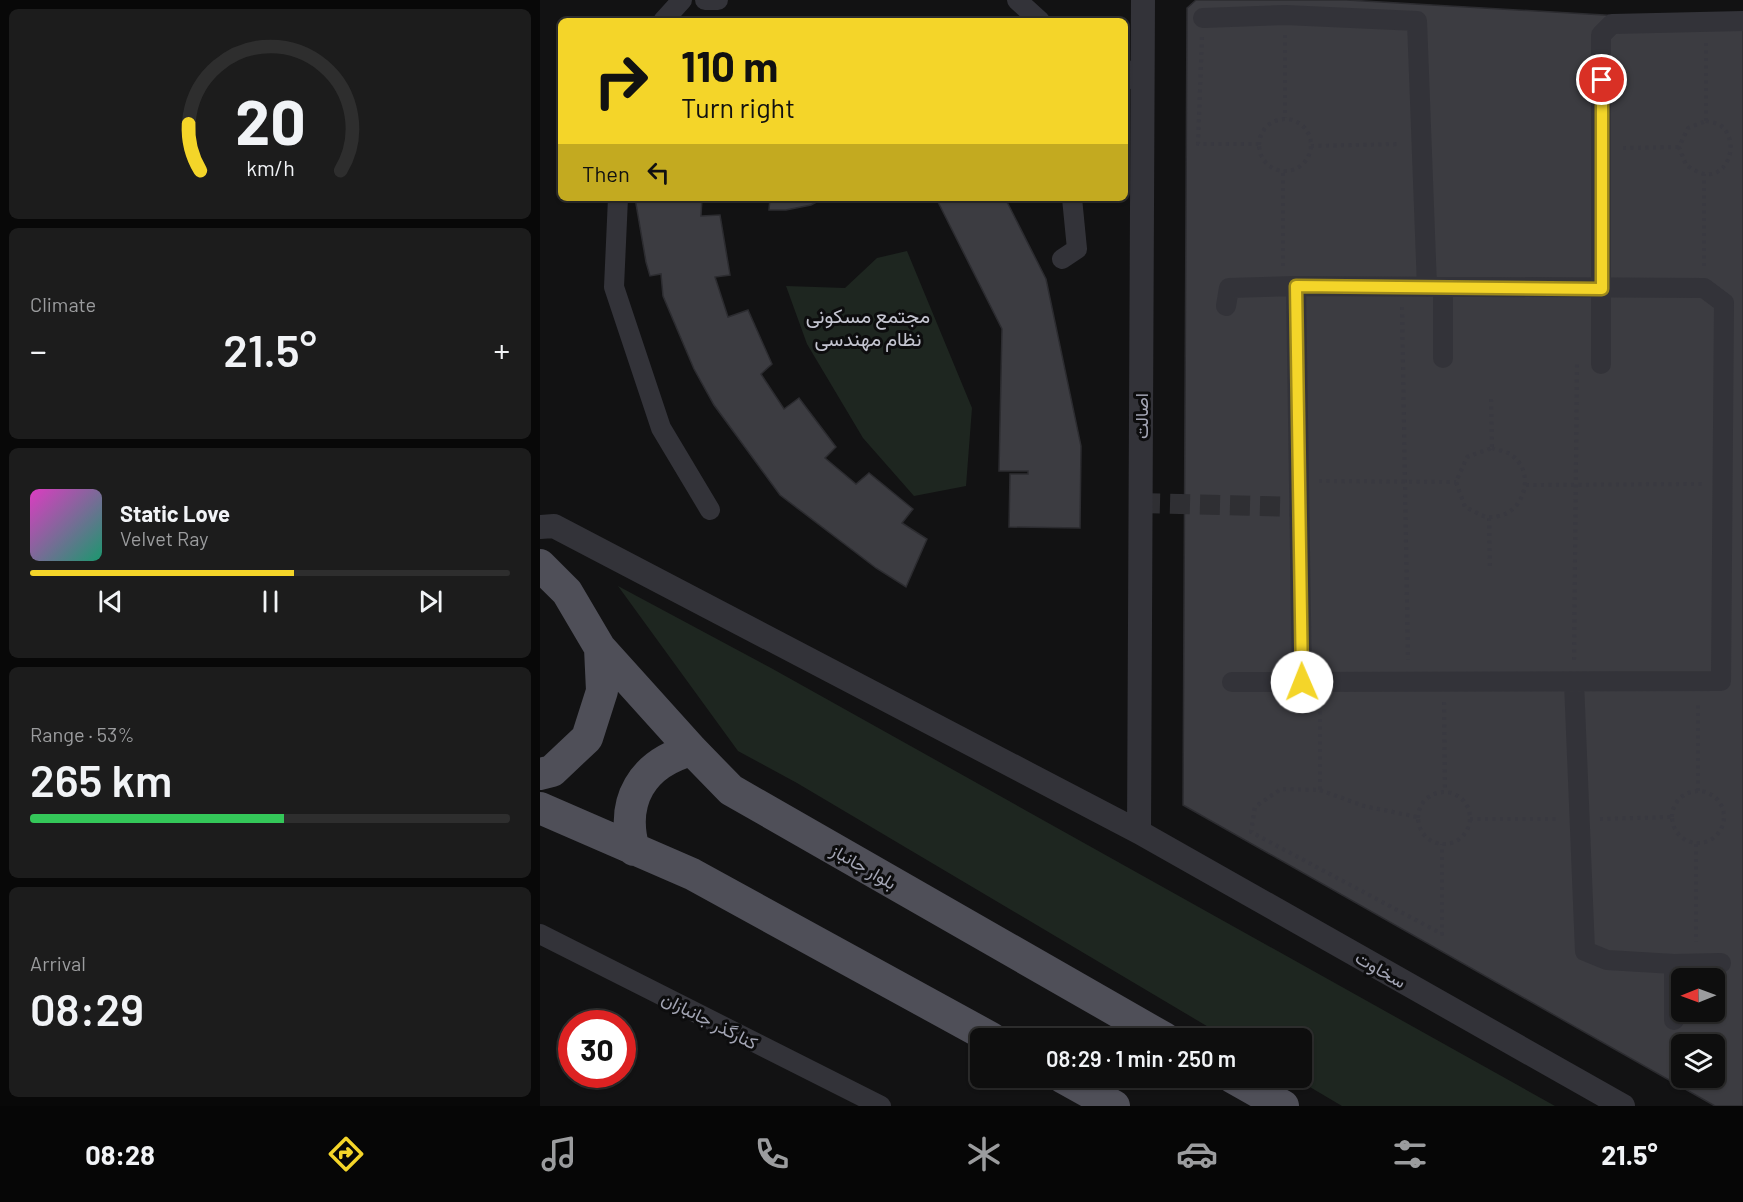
<!DOCTYPE html>
<meta charset="utf-8">
<style>
:root{--surface:#0e0e0e;--page:#1c1c1c;--text:#f1f3f6;--muted:#9b9c9e;--line:#2e2e2e;--accent:#f4d529}
body{margin:0;font-family:Barlow,Vazirmatn,sans-serif;background:var(--page);color:var(--text);height:100vh;display:flex;flex-direction:column;font-size:22px;white-space:nowrap}
*{box-sizing:border-box;margin:0}
p{font-size:20px;color:var(--muted)}
.icon{flex:none;width:33px;height:33px;fill:none;stroke:currentColor;stroke-width:2;stroke-linecap:round;stroke-linejoin:round}
.map{position:relative;flex:1;overflow:hidden}
.panel{display:flex;flex-direction:column;gap:9px;padding:9px;background:#080808;width:540px}
.panel>*{flex:none}
.top-card{position:absolute;left:18px;top:18px;width:570px;height:183px;border-radius:9px;box-shadow:0 2px 4px #0004,0 0 0 2px var(--line);background:#f4d529;color:#111;overflow:hidden}
.needle{width:39px;rotate:269deg}
.fabs{position:absolute;left:1131px;top:968px;display:grid;gap:12px}
.fabs a{display:grid;place-items:center;width:54px;height:54px;border-radius:9px;background:var(--surface);box-shadow:0 2px 4px #0004,0 0 0 2px var(--line);font-size:30px}
.speed{position:absolute;left:18px;top:1010px;display:flex;gap:12px;font-size:30px;font-weight:700;text-align:center}
.speed>*{display:grid;place-content:center;width:78px;height:78px;border-radius:50%;background:var(--surface);box-shadow:0 2px 4px #0004,0 0 0 2px var(--line);line-height:1}
.speed .limit{border:9px solid #d22;background:#fff;color:#111}
.pin{position:absolute;display:grid;place-items:center;width:51px;height:51px;color:#fff;margin:-26px;border:3px solid #fff;border-radius:50%;box-shadow:0 2px 6px #0007}
.me{position:absolute;width:66px;margin:-33px;rotate:359deg;stroke-linejoin:round;filter:drop-shadow(0 0 4px #0008)}
.turn{display:flex;align-items:center;gap:21px;height:126px;padding:0 24px;font-size:27px}
.turn .icon{width:78px;height:78px;stroke-width:2.5}
.turn b{display:block;font-size:42px;line-height:51px}
.then{display:flex;align-items:center;height:57px;padding:0 24px;background:#0003;gap:12px;font-size:22px}
.big{font-size:45px;font-weight:600;line-height:1.1}
.panel .card{flex:1;display:flex;flex-direction:column;justify-content:center;gap:9px;min-width:0;padding:0 21px;border-radius:9px;background:var(--page)}
.panel .dial{align-items:center;gap:0}
.dial svg{height:156px;overflow:visible;fill:none;stroke:var(--line);stroke-width:7;stroke-linecap:round;text-anchor:middle}
.dial text{fill:var(--text);stroke:none}
.song{display:flex;align-items:center;gap:18px}
.cover{width:72px;height:72px;border-radius:9px;background:linear-gradient(135deg,hsl(310 70% 55%),hsl(160 70% 35%))}
.played{height:6px;border-radius:3px;background:linear-gradient(90deg,var(--accent) 55%,var(--line) 55%)}
.keys{display:flex;justify-content:space-around;direction:ltr}
.heat{display:flex;justify-content:space-between;align-items:center;font-size:33px;direction:ltr}
.charge{height:9px;border-radius:4px;background:linear-gradient(90deg,#34c759 53%,var(--line) 0)}
.trip{position:absolute;left:430px;top:1028px;width:342px;height:60px;border-radius:9px;background:var(--surface);box-shadow:0 2px 4px #0004,0 0 0 2px var(--line);font-weight:600;line-height:60px;text-align:center}
.dock{display:flex;height:96px;justify-content:space-around;align-items:center;background:#060606;color:var(--muted)}
.dock .icon{width:42px;height:42px}
.dock .on{color:var(--accent)}
.dock b{font-size:27px;color:var(--text)}
main{display:flex;flex:1;min-height:0}
.map>svg:first-child{display:block}
.green{fill:#1e2620}
.building{fill:#3c3c41;stroke:#2c2c30;stroke-width:1.5;fill-rule:evenodd}
.lines{fill:none;stroke-linecap:round;stroke-linejoin:round}
.minor-tunnel{stroke:#2f2f33;stroke-width:20;stroke-dasharray:20 10;stroke-linecap:butt}
.path{stroke:#393940;stroke-width:4;stroke-dasharray:3 4.5;stroke-linecap:butt}
.minor{stroke:#333339;stroke-width:20}
.tertiary{stroke:#333339;stroke-width:24}
.primary{stroke:#4f4f58;stroke-width:32}
.route-casing{stroke:#9f8a1b;stroke-width:15}
.route{stroke:#f4d529;stroke-width:10}
.labels{text-anchor:middle;dominant-baseline:central;stroke-width:6;stroke-linejoin:round;paint-order:stroke}
.street-label{font-size:18px;fill:#a3a5b4;stroke:#0d0d0e}
.neighbourhood-label{font-size:20px;fill:#c4c5d0;stroke:#0d0d0e}
</style>
<main>
<section class="panel">
<div class="card dial"><svg viewBox="0 0 100 80">
<path d="M14 69A42 42 0 1 1 86 69"/>
<path d="M14 69A42 42 0 0 1 8 45" stroke="#f4d529"/>
<text x="50" y="56" font-size="32" font-weight="700">20</text>
<text x="50" y="72" font-size="11">km/h</text>
</svg></div>
<div class="card"><p>Climate</p>
<div class="heat"><a>−</a><b class="big">21.5°</b><a>+</a></div>
</div>
<div class="card">
<div class="song"><i class="cover"></i><div><b>Static Love</b><p>Velvet Ray</p></div></div>
<div class="played"></div>
<div class="keys"><svg class="icon" aria-label="previous" viewBox="0 0 24 24"><path d="M18 5L8 12l10 7zM5 5v14"/></svg><svg class="icon" aria-label="pause" viewBox="0 0 24 24"><path d="M8 5v14M16 5v14"/></svg><svg class="icon" aria-label="next" viewBox="0 0 24 24"><path d="M6 5l10 7-10 7zM19 5v14"/></svg></div>
</div>
<div class="card"><p>Range · 53%</p><b class="big">265 km</b><div class="charge"></div></div>
<div class="card"><p>Arrival</p><b class="big">08:29</b></div>
</section>
<div class="map">
<svg width="1203" height="1106" viewBox="0 0 1203 1106">
<rect width="100%" height="100%" fill="#121213"/>
<path class="green" d="M367,251L432,408L426,486L374,496L323,438L267,344L246,286L305,288L337,258Z
M78,586L231,668L1015,1106H802L753,1077H762V1038H687L257,783L198,751Z"/>
<path class="building" d="M656,0H807L1166,21H1203V1106H1175L643,805L647,8ZM1142,978H1174V1011H1142ZM1142,1044H1174V1077H1142Z
M95,198H162L161,216L180,215L190,275L175,277L188,317L208,310L232,364L221,374L244,409L259,398L296,447L285,458L316,484L329,473L373,509L362,523L387,539L366,587L336,568L240,495L174,405L154,369L123,296L121,274L110,276L106,262Z
M230,198H284L271,205L246,210H229Z
M396,198H465L506,279L541,446L540,528L469,527L470,474H488V471H459L462,329Z"/>
<g class="lines">
<path class="minor-tunnel" d="M600,503L759,507"/>
<path class="path" d="M745,35V118
M662,37L658,144H718
M1166,43V121
M719 145a26 26 0 1 1 52 0a26 26 0 1 1-52 0Z
M1166,121C1170,122 1177,123 1180,125C1200,139 1190,178 1164,174C1158,173 1151,168 1146,165L1139,147L1148,128Z
M771,146L860,144
M1083,148L1139,147
M743,266V171
M1164,266V174
M862,307L868,660
M951,399L952,448
M952,448C957,450 965,451 970,454C998,472 984,517 951,517C943,518 933,510 925,507L916,482L927,457Z
M779,481L916,482
M986,485L1162,484
M949,518L950,570
M1034,660L1037,364
M904,702L905,791
M780,704V790L741,789L715,807L711,832L902,934V844
M780,790L824,806L877,817
M1158,791V702
M1132 817a26 26 0 1 1 52 0a26 26 0 1 1-52 0Z
M878 818a26 26 0 1 1 52 0a26 26 0 1 1-52 0Z
M930,819H1020
M1060,819L1131,817
M1156,844V942"/>
<path class="minor" d="M165,0H178
M477,0L500,21
M663,18L745,15L877,21L887,287
M123,21L142,0
M585,81L602,63
M78,198L74,287L121,428L170,510
M522,259L537,249L532,198
M756,286L762,682
M903,287V358
M686,306L689,288L756,286L1164,288L1184,303L1181,681L692,682
M1061,364V35L1072,24L1203,21
M1034,682L1045,951L1067,960L1134,964V1020
M0,934L341,1106
M1134,964L1181,963"/>
<path class="tertiary" d="M0,527L14,526L599,832L1083,1106
M599,832L603,0"/>
<path class="primary" d="M0,565L27,592L60,648L62,691L47,738L12,771L0,774
M60,648L152,750L191,790L624,1038
M0,808L152,874L451,1038
M94,850C80,801 102,763 152,750
M522,1077L574,1106
M692,1077L743,1106"/>
</g>
<g class="lines">
<defs>
<path id="route" d="M762,682L756,286L1062,289V80"/>
</defs>
<use href="#route" class="route-casing"/>
<use href="#route" class="route"/>
</g>
<g class="labels">
<g class="street-label">
<text transform="translate(601 416) rotate(-90)">اصالت</text>
<text transform="translate(324 866) rotate(30)">بلوار جانباز</text>
<text transform="translate(841 969) rotate(30)">سخاوت</text>
<text transform="translate(170 1020) rotate(27)">کنارگذر جانبازان</text>
</g>
<g class="neighbourhood-label">
<text x="328" y="315">مجتمع مسکونی<tspan x="328" dy="23">نظام مهندسی</tspan></text>
</g>
</g>
</svg>
<div class="fabs">
<a><svg class="needle" viewBox="-14 -14 28 28"><path d="M0-13l5 13h-10z" fill="#e53935"/><path d="M0 13l5-13h-10z" fill="#9b9c9e"/></svg></a>
<a><svg class="icon" aria-label="layers" viewBox="0 0 24 24"><path d="M12 4l9 5-9 5-9-5zM3 14l9 5 9-5"/></svg></a>
</div>
<div class="speed"><div class="limit">30</div></div>
<div class="pin" style="left:1062px;top:80px;background:#d93025"><svg class="icon" aria-label="arrive" viewBox="0 0 24 24"><path d="M6 21V4h12l-3 4 3 4H6"/></svg></div>
<svg class="me" style="left:762px;top:682px" viewBox="-20 -20 40 40"><circle r="19" fill="#fff"/><path d="M0-13L10 11 0 6-10 11z" fill="#f4d529"/></svg>
<div class="trip">08:29 · 1 min · 250 m</div>
<div class="top-card">
<div class="turn"><svg class="icon" aria-label="right" viewBox="0 0 24 24"><path d="M7 20v-9h11M14 6l5 5-5 5"/></svg><div><b>110 m</b>Turn right</div></div>
<div class="then">Then<svg class="icon" aria-label="left" viewBox="0 0 24 24"><path d="M17 20v-9H6M10 6l-5 5 5 5"/></svg></div>
</div>
</div>
</main>
<nav class="dock">
<b>08:28</b>
<svg class="icon on" aria-label="directions" viewBox="0 0 24 24"><path d="M12 3l9 9-9 9-9-9zM9 14v-3h6M13 9l2 2-2 2"/></svg>
<svg class="icon" aria-label="music" viewBox="0 0 24 24"><path d="M9 18V5l10-2v13"/><circle cx="6" cy="18" r="3"/><circle cx="16" cy="16" r="3"/></svg>
<svg class="icon" aria-label="phone" viewBox="0 0 24 24"><path d="M5 4h4l2 5-3 2q2 4 5 5l2-3 5 2v4C11 20 4 13 5 4z"/></svg>
<svg class="icon" aria-label="climate" viewBox="0 0 24 24"><path d="M12 3v18M4 7l16 10M4 17L20 7"/></svg>
<svg class="icon" aria-label="car" viewBox="0 0 24 24"><path d="M5 17H2v-5l4-1 3-4h7l3 4 3 1v5h-3M9 17h6M6 11h13"/><circle cx="7" cy="17" r="2"/><circle cx="17" cy="17" r="2"/></svg>
<svg class="icon" aria-label="filters" viewBox="0 0 24 24"><path d="M4 7h16M4 17h16"/><circle cx="9" cy="7" r="2"/><circle cx="15" cy="17" r="2"/></svg>
<b>21.5°</b>
</nav>
